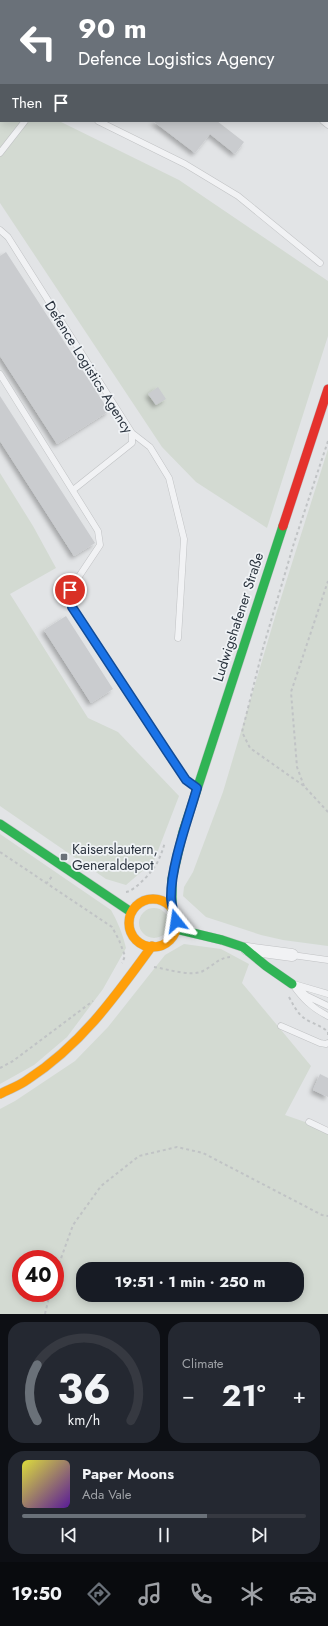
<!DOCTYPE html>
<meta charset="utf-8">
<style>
:root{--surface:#171b24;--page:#242831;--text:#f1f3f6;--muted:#9ea1a6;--line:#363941;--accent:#6a7179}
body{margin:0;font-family:Jost,sans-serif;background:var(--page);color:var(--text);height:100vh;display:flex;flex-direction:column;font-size:15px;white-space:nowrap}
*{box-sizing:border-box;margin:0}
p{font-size:13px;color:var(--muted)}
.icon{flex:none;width:22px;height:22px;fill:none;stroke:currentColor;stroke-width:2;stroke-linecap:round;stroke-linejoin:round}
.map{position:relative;height:1314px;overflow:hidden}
.sheet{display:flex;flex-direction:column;gap:8px;padding:8px;background:#0d0f14;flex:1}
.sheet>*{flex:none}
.top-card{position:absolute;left:0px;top:0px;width:328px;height:122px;box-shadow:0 2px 10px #0003;background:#6a7179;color:#fff;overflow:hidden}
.speed{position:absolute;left:12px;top:1250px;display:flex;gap:8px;font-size:20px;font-weight:700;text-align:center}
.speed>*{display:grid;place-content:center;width:52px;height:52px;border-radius:50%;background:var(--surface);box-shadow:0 2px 10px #0003;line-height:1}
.speed .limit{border:6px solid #d22;background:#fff;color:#111}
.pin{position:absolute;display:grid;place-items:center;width:34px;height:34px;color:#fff;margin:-17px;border:2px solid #fff;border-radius:50%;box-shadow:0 1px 4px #0007}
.me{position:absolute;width:44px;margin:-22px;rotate:345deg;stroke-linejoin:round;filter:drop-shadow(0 0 3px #0008)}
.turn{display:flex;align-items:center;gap:14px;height:84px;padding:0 12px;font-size:18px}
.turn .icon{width:52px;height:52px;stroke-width:2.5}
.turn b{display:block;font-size:28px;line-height:34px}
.then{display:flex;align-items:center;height:38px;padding:0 12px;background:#0003;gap:8px;font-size:15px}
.big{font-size:30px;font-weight:700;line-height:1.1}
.sheet .card{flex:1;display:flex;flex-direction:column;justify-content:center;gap:6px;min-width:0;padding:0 14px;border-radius:16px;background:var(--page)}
.sheet .dial{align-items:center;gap:0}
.dial svg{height:104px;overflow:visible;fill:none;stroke:var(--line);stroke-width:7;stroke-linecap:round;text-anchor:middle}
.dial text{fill:var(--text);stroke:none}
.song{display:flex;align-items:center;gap:12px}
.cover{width:48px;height:48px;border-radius:6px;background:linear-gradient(135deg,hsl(60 70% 55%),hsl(270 70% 35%))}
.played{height:4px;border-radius:2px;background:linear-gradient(90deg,var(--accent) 65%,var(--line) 65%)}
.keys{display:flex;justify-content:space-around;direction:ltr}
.heat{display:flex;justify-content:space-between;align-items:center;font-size:22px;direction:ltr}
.sheet .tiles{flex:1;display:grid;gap:8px;grid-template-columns:1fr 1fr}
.card:last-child{grid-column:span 2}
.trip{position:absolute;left:76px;top:1262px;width:228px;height:40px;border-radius:16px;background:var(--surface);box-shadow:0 2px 10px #0003;font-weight:700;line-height:40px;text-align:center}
.dock{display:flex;height:64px;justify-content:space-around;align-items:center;background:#090b0e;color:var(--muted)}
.dock .icon{width:28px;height:28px}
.dock .on{color:var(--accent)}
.dock b{font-size:18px;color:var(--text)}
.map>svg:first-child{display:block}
.green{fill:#d3dad2;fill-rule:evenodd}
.building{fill:#cacccf;filter:url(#shadow)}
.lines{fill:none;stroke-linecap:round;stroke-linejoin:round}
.lane-casing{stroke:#c0c2c4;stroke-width:7}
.street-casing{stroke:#c0c2c4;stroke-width:13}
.fast-casing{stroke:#c0c2c4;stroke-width:10}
.slow-casing{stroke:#c0c2c4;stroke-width:10}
.jam-casing{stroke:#c0c2c4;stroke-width:10}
.path{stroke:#c0c3c5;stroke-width:2;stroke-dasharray:3 3;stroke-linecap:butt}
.lane{stroke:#f1f2f4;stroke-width:6}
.street{stroke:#f1f2f4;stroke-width:12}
.fast{stroke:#30b455;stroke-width:9}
.slow{stroke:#ff9f0a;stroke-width:9}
.jam{stroke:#e5322d;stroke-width:9}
.route-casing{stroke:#114b97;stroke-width:10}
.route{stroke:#1a73e8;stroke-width:7}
.poi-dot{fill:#6a7179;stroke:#f0f3f6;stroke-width:1.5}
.labels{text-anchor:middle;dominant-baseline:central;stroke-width:3.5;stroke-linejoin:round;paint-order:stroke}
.street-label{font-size:14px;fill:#2a333e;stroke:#f0f3f6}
.poi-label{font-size:14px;fill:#2a333e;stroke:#f0f3f6;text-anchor:start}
</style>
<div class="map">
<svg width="328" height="1314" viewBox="0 0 328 1314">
<defs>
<filter id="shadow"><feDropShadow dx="-3" dy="3" stdDeviation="2" flood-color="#0004"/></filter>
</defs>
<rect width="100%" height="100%" fill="#e2e4e6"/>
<path class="green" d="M0,0H37L1,1V121H59L179,180L328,281V336L267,528L196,482L162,447L0,203Z
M328,449V946L283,940L261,935L206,917L183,896L184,887L193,872L223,792L275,617Z
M0,473L33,526L56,568L10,594L88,718L118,732L179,796L154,861L126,885L106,879L0,806Z
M0,834L111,910C118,922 123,935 126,948L103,989L67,1037L34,1065L0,1084Z
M139 923a15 15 0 1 1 30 0a15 15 0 1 1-30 0Z
M184,944L221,949L249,964L242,983L311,1066L285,1115L328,1130V1314H0V1109L15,1101L75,1061L108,1027L165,955ZM21,1259H55V1293H21ZM83,1269H297V1295H83Z"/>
<path class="building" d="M153,121H217L244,142L235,154L210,134L195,153Z
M6,252L109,411L57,444L0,356V256Z
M158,387L166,399L156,405L148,394Z
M0,396L95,543L74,556L0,441Z
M66,616L113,689L91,703L44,630Z
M320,1074L328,1078V1097L313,1090Z"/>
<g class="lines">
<defs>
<path id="lane" d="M157,0L158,1
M76,1V0
M327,68H328
M98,121L185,164L238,196L320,263
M323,121L328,125
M0,153L25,121
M0,230L8,237L132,433V443L73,490
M0,374L98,531L100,545L70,590L72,607L166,750L187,780L196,787
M132,433L150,447L169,478L184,539L178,638
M292,955L328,960
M294,984L328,994
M293,985C303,999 312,1008 328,1016
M300,990L307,996L328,1006
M281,1026L320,1043L326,1044L328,1043
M309,1122L328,1131"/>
<path id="street" d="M247,949L292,955"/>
<path id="fast" d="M0,824L131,912
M172,909V879L183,832L283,526
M176,929L222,940L243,947L266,966L292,984"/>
<path id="slow" d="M129 923a24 24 0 1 1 48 0a24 24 0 1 1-48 0Z
M0,1094C9,1089 19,1086 27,1080C81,1045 115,997 152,946"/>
<path id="jam" d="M283,526L328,389"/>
</defs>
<use href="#lane" class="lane-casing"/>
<use href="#street" class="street-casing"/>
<use href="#fast" class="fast-casing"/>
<use href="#slow" class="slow-casing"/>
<use href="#jam" class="jam-casing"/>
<path class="path" d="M328,441L294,543L263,648L242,732L250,748L304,786L328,812
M304,786L297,767L291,692L328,581
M0,852L112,927L119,940L125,956L122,963
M46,884L53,875
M126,892C135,891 154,870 158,861C161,855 163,849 165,842
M154,967C167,969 191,977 203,971C213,966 218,958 230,957
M289,997C295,1008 299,1017 311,1022C317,1025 323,1027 328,1032V1035
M0,1068L13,1061L93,1001
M55,1275L73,1225L101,1186L139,1156L177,1147L203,1153L322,1215L328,1216
M45,1314L50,1293"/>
<use href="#lane" class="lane"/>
<use href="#street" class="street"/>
<use href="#fast" class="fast"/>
<use href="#slow" class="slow"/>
<use href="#jam" class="jam"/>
</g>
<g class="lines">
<defs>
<path id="route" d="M70,590L72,607L166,750L186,780L197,788C188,820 171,864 171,897C171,906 175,913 176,921"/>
</defs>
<use href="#route" class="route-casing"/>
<use href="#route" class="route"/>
</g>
<rect class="poi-dot" x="60" y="853" width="8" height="8" rx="2"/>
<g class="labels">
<g class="street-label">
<text transform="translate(89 367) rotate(58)">Defence Logistics Agency</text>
<text transform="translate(238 617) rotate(-72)">Ludwigshafener Straße</text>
</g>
<g class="poi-label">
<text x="72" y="849">Kaiserslautern,<tspan x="72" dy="16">Generaldepot</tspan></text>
</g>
</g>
</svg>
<div class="speed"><div class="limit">40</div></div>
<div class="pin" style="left:70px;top:590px;background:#d93025"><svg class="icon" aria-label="arrive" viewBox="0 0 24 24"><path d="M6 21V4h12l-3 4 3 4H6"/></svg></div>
<svg class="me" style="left:176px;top:921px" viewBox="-20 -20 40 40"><path d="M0-17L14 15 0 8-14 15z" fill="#1a73e8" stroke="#fff" stroke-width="4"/></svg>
<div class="trip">19:51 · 1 min · 250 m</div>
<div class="top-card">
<div class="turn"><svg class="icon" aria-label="left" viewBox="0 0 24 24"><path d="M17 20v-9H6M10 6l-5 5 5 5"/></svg><div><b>90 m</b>Defence Logistics Agency</div></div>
<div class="then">Then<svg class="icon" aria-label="arrive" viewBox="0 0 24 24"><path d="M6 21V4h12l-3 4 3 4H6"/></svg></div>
</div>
</div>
<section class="sheet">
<div class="tiles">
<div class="card dial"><svg viewBox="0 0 100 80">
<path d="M14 69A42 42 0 1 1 86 69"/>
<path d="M14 69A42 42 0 0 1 14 26" stroke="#6a7179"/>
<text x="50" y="56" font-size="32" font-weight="700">36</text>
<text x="50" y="72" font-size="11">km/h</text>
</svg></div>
<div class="card"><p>Climate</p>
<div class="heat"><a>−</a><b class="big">21°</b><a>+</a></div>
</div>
<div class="card">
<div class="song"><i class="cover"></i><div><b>Paper Moons</b><p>Ada Vale</p></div></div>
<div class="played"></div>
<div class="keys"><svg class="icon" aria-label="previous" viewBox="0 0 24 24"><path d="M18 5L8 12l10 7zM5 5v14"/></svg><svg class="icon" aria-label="pause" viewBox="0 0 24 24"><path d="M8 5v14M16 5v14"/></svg><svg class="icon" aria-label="next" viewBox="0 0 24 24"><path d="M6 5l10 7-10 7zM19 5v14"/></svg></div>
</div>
</div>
</section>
<nav class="dock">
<b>19:50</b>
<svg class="icon on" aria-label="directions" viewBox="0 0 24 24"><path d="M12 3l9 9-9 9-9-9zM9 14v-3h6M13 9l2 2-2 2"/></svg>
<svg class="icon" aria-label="music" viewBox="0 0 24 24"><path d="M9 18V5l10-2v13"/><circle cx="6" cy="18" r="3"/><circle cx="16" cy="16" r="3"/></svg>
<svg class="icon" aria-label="phone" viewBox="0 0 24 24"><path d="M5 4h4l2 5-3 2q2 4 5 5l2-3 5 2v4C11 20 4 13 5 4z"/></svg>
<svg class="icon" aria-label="climate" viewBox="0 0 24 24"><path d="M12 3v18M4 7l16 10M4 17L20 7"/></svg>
<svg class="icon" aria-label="car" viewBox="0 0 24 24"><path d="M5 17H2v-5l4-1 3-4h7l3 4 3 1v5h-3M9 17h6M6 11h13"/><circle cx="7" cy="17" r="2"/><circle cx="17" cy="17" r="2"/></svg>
</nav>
